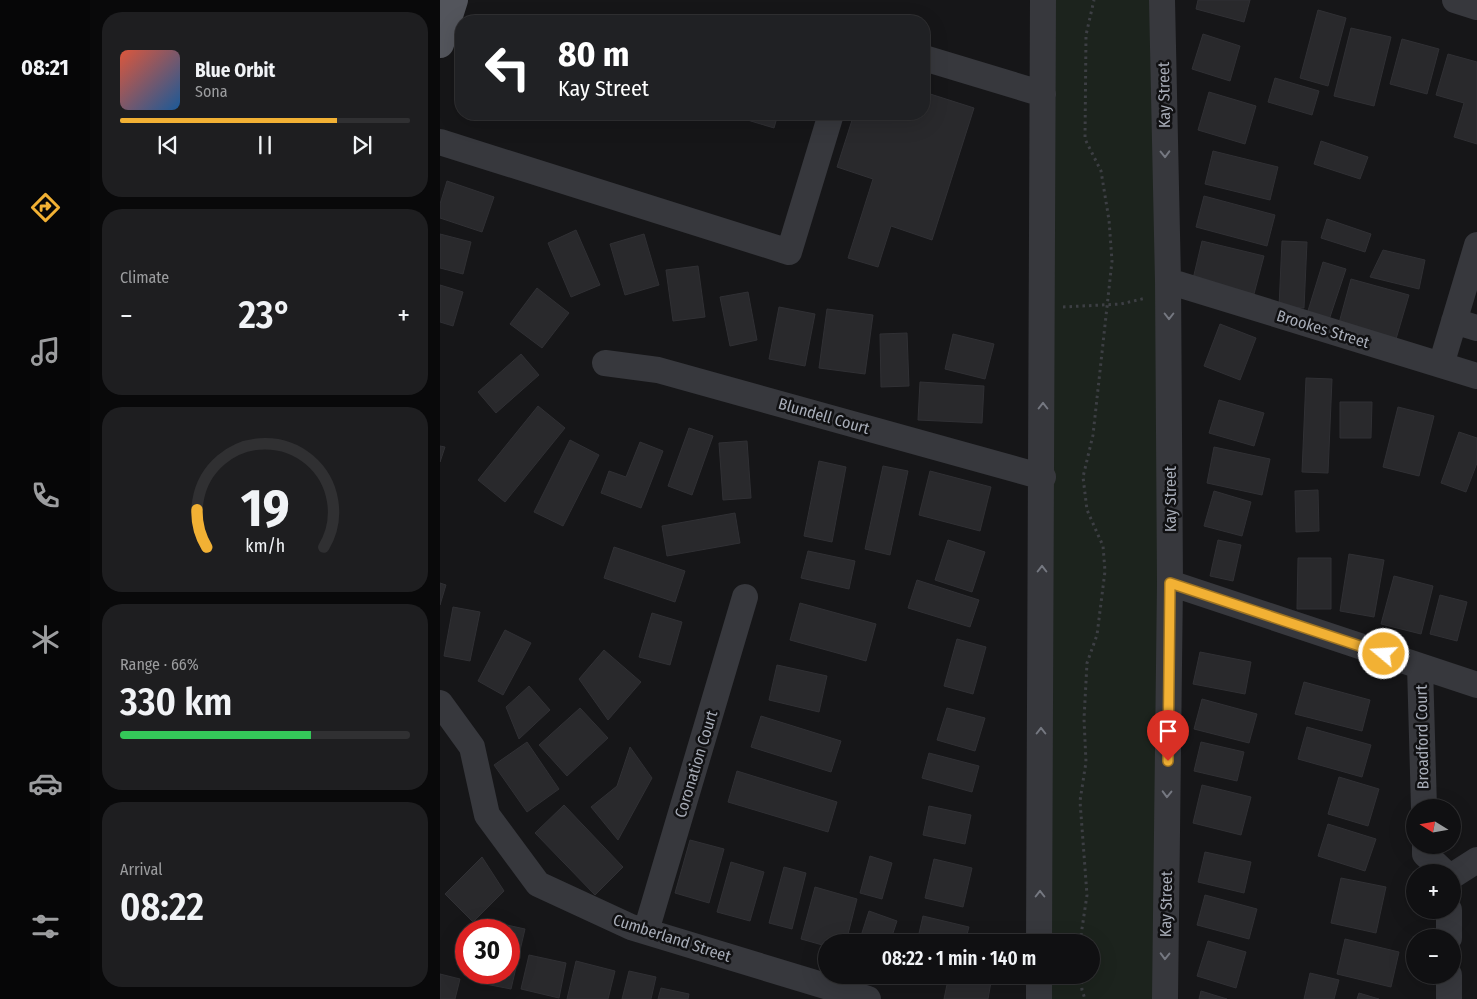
<!DOCTYPE html>
<meta charset="utf-8">
<style>
:root{--surface:#101012;--page:#1e1e20;--text:#f1f3f6;--muted:#9c9d9f;--line:#303032;--accent:#f2b134}
body{margin:0;font-family:"Fira Sans Condensed",sans-serif;background:var(--page);color:var(--text);height:100vh;display:flex;flex-direction:column;font-size:19px;white-space:nowrap}
*{box-sizing:border-box;margin:0}
p{font-size:16px;color:var(--muted)}
.icon{flex:none;width:28px;height:28px;fill:none;stroke:currentColor;stroke-width:2;stroke-linecap:round;stroke-linejoin:round}
.map{position:relative;flex:1;overflow:hidden}
.drawer{display:flex;flex-direction:column;gap:12px;padding:12px;background:#09090a;width:350px}
.drawer>*{flex:none}
.top-card{position:absolute;left:15px;top:15px;width:475px;height:105px;border-radius:20px;box-shadow:0 5px 20px #0002,0 0 0 1px var(--line);background:#202124;color:#fff;overflow:hidden}
.needle{width:32px;rotate:281deg}
.controls{position:absolute;left:966px;top:799px;display:grid;gap:10px}
.controls a{display:grid;place-items:center;width:55px;height:55px;border-radius:50%;background:var(--surface);box-shadow:0 5px 20px #0002,0 0 0 1px var(--line);font-size:25px}
.speed{position:absolute;left:15px;top:919px;display:flex;gap:10px;font-size:25px;font-weight:700;text-align:center}
.speed>*{display:grid;place-content:center;width:65px;height:65px;border-radius:50%;background:var(--surface);box-shadow:0 5px 20px #0002,0 0 0 1px var(--line);line-height:1}
.speed .limit{border:8px solid #d22;background:#fff;color:#111}
.pin{position:absolute;display:grid;place-items:center;width:42px;height:42px;color:#fff;margin:-51px -21px;border-radius:50% 50% 50% 0;rotate:-45deg;box-shadow:0 0 5px #0007}
.pin .icon{rotate:45deg}
.me{position:absolute;width:55px;margin:-28px;rotate:288deg;stroke-linejoin:round;filter:drop-shadow(0 0 4px #0008)}
.turn{display:flex;align-items:center;gap:18px;height:105px;padding:0 20px;font-size:22px}
.turn .icon{width:65px;height:65px;stroke-width:2.5}
.turn b{display:block;font-size:35px;line-height:42px}
.big{font-size:38px;font-weight:600;line-height:1.1}
.drawer .tile{flex:1;display:flex;flex-direction:column;justify-content:center;gap:8px;min-width:0;padding:0 18px;border-radius:20px;background:var(--page)}
.drawer .dial{align-items:center;gap:0}
.dial svg{height:130px;overflow:visible;fill:none;stroke:var(--line);stroke-width:7;stroke-linecap:round;text-anchor:middle}
.dial text{fill:var(--text);stroke:none}
.song{display:flex;align-items:center;gap:15px}
.cover{width:60px;height:60px;border-radius:8px;background:linear-gradient(135deg,hsl(10 70% 55%),hsl(210 70% 35%))}
.played{height:5px;border-radius:2px;background:linear-gradient(90deg,var(--accent) 75%,var(--line) 75%)}
.keys{display:flex;justify-content:space-around;direction:ltr}
.heat{display:flex;justify-content:space-between;align-items:center;font-size:28px;direction:ltr}
.charge{height:8px;border-radius:4px;background:linear-gradient(90deg,#34c759 66%,var(--line) 0)}
.trip{position:absolute;left:378px;top:934px;width:282px;height:50px;border-radius:25px;background:var(--surface);box-shadow:0 5px 20px #0002,0 0 0 1px var(--line);font-weight:600;line-height:50px;text-align:center}
main{display:flex;flex:1;min-height:0}
.tabs{display:flex;flex-direction:column;width:90px;justify-content:space-around;align-items:center;background:#060607;color:var(--muted)}
.tabs .icon{width:35px;height:35px}
.tabs .current{color:var(--accent)}
.tabs b{font-size:22px;color:var(--text)}
.map>svg:first-child{display:block}
.green{fill:#1c231d}
.building{fill:#29292c;stroke:#303034}
.lines{fill:none;stroke-linecap:round;stroke-linejoin:round}
.path{stroke:#3d3f44;stroke-width:3;stroke-dasharray:2.5 4;stroke-linecap:butt}
.minor{stroke:#37383d;stroke-width:26}
.major{stroke:#53555c;stroke-width:28}
.oneway{stroke:#757881}
.route-casing{stroke:#9d7322;stroke-width:12}
.route{stroke:#f2b134;stroke-width:9}
.labels{text-anchor:middle;dominant-baseline:central;stroke-width:5;stroke-linejoin:round;paint-order:stroke}
.street-label{font-size:16px;fill:#a8adb8;stroke:#111113}
</style>
<main>
<nav class="tabs">
<b>08:21</b>
<svg class="icon current" aria-label="directions" viewBox="0 0 24 24"><path d="M12 3l9 9-9 9-9-9zM9 14v-3h6M13 9l2 2-2 2"/></svg>
<svg class="icon" aria-label="music" viewBox="0 0 24 24"><path d="M9 18V5l10-2v13"/><circle cx="6" cy="18" r="3"/><circle cx="16" cy="16" r="3"/></svg>
<svg class="icon" aria-label="phone" viewBox="0 0 24 24"><path d="M5 4h4l2 5-3 2q2 4 5 5l2-3 5 2v4C11 20 4 13 5 4z"/></svg>
<svg class="icon" aria-label="climate" viewBox="0 0 24 24"><path d="M12 3v18M4 7l16 10M4 17L20 7"/></svg>
<svg class="icon" aria-label="car" viewBox="0 0 24 24"><path d="M5 17H2v-5l4-1 3-4h7l3 4 3 1v5h-3M9 17h6M6 11h13"/><circle cx="7" cy="17" r="2"/><circle cx="17" cy="17" r="2"/></svg>
<svg class="icon" aria-label="filters" viewBox="0 0 24 24"><path d="M4 7h16M4 17h16"/><circle cx="9" cy="7" r="2"/><circle cx="15" cy="17" r="2"/></svg>
</nav>
<section class="drawer">
<div class="tile">
<div class="song"><i class="cover"></i><div><b>Blue Orbit</b><p>Sona</p></div></div>
<div class="played"></div>
<div class="keys"><svg class="icon" aria-label="previous" viewBox="0 0 24 24"><path d="M18 5L8 12l10 7zM5 5v14"/></svg><svg class="icon" aria-label="pause" viewBox="0 0 24 24"><path d="M8 5v14M16 5v14"/></svg><svg class="icon" aria-label="next" viewBox="0 0 24 24"><path d="M6 5l10 7-10 7zM19 5v14"/></svg></div>
</div>
<div class="tile"><p>Climate</p>
<div class="heat"><a>−</a><b class="big">23°</b><a>+</a></div>
</div>
<div class="tile dial"><svg viewBox="0 0 100 80">
<path d="M14 69A42 42 0 1 1 86 69"/>
<path d="M14 69A42 42 0 0 1 8 46" stroke="#f2b134"/>
<text x="50" y="56" font-size="32" font-weight="700">19</text>
<text x="50" y="72" font-size="11">km/h</text>
</svg></div>
<div class="tile"><p>Range · 66%</p><b class="big">330 km</b><div class="charge"></div></div>
<div class="tile"><p>Arrival</p><b class="big">08:22</b></div>
</section>
<div class="map">
<svg width="1037" height="999" viewBox="0 0 1037 999">
<rect width="100%" height="100%" fill="#161618"/>
<path class="green" d="M603,0H722L725,999H599V975H651V942H599Z"/>
<path class="building" d="M758,0H810L804,22L756,9Z
M878,10L906,18L888,86L860,78Z
M911,28L951,37L934,106L894,96Z
M763,34L800,46L790,81L752,69Z
M962,39L999,49L987,94L950,84Z
M1008,54L1037,62V144L1014,137L1024,103L996,95Z
M835,78L879,91L872,115L828,102Z
M484,92L534,108L492,240L451,226L438,267L408,258L433,179L397,167L414,114H484Z
M769,92L816,106L805,144L758,130Z
M306,114H338L334,128L304,119Z
M881,141L928,157L920,179L874,164Z
M773,151L838,167L830,200L765,184Z
M7,181L54,197L42,232L0,218V204Z
M764,196L835,215L827,246L756,227Z
M887,219L931,234L925,252L881,238Z
M136,230L160,285L131,297L108,243Z
M0,234L31,242L23,274L0,268Z
M204,234L219,285L185,295L170,244Z
M762,241L824,256L814,294L753,279Z
M842,241L867,242L864,308L839,307Z
M943,250L985,260L979,289L930,277Z
M883,262L906,269L889,320L867,314Z
M258,266L265,317L233,321L226,270Z
M911,279L969,295L956,339L899,323Z
M0,285L23,292L13,326L0,322Z
M97,288L129,313L102,348L70,324Z
M308,292L317,340L290,346L280,297Z
M339,307L375,314L365,366L329,359Z
M387,309L433,315L425,374L379,368Z
M780,324L816,338L800,380L764,366Z
M467,333L469,386L441,387L440,334Z
M513,334L554,344L545,379L505,369Z
M81,354L99,375L56,413L38,392Z
M866,378L892,379L888,473L862,472Z
M480,382L544,386L542,423L478,420Z
M779,400L824,413L814,446L769,433Z
M900,402H932L931,438H900Z
M98,406L125,428L65,502L38,480Z
M958,407L994,416L979,476L943,467Z
M249,428L273,436L252,495L228,486Z
M1019,432L1037,438V463L1026,492L1001,483Z
M130,440L159,455L123,526L94,512Z
M307,441L311,498L283,500L279,443Z
M200,442L223,451L201,508L161,493L169,471L186,477Z
M0,446L5,447L0,462Z
M774,447L830,459L822,495L767,483Z
M379,461L406,467L392,542L364,536Z
M443,466L468,471L450,555L425,549Z
M490,471L551,487L540,531L479,515Z
M878,490L879,531L856,532L855,491Z
M774,491L811,502L802,536L764,526Z
M295,513L300,543L227,556L222,526Z
M508,540L545,552L532,592L495,580Z
M778,540L801,545L793,581L770,576Z
M174,547L245,571L235,602L164,578Z
M368,551L415,561L409,589L361,578Z
M909,554L944,560L934,617L900,611Z
M858,558H891V609H857Z
M954,576L993,586L981,634L941,624Z
M477,580L539,600L530,627L468,608Z
M0,583L6,585L0,605Z
M1000,595L1027,602L1017,641L990,634Z
M360,603L436,624L426,661L350,640Z
M13,607L40,612L30,661L4,656Z
M212,613L242,622L230,665L199,657Z
M65,630L91,643L63,695L38,681Z
M517,639L546,647L533,694L504,686Z
M164,650L201,682L168,720L139,679Z
M760,652L811,662L805,694L753,684Z
M337,665L387,676L379,712L329,700Z
M864,682L930,700L922,731L855,714Z
M89,686L110,710L79,739L66,707Z
M762,699L817,714L809,743L754,729Z
M140,708L168,738L127,776L99,745Z
M507,708L545,718L535,751L497,740Z
M321,716L401,741L391,772L311,747Z
M867,727L931,745L922,777L858,759Z
M87,742L119,789L87,812L54,765Z
M761,742L804,752L797,781L754,771Z
M190,747L212,778L178,840L151,807L177,786Z
M489,753L539,766L532,792L482,778Z
M297,771L397,802L388,832L288,802Z
M899,777L939,789L928,826L888,814Z
M762,785L811,797L801,835L753,823Z
M124,805L183,867L155,895L95,833Z
M489,806L531,815L525,844L483,835Z
M888,824L936,839L925,871L878,856Z
M250,840L284,849L269,903L235,893Z
M765,852L811,862L804,893L758,882Z
M430,856L452,863L442,899L420,893Z
M42,857L64,891L33,922L5,894Z
M494,859L532,868L523,907L485,898Z
M291,862L324,872L310,921L277,912Z
M344,867L366,873L352,929L329,923Z
M901,878L946,887L936,933L891,923Z
M375,887L417,899L406,942H386V946L361,939Z
M765,895L817,909L809,939L757,925Z
M429,911L457,921L450,942H419Z
M483,916L529,927L525,942H477Z
M53,922L85,929L71,989L40,983L42,972H69V930H51Z
M905,939L959,952L951,987L897,974Z
M768,941L806,952L796,988L757,976Z
M89,955L126,963L119,998L81,989Z
M136,961L175,971L168,999H127Z
M189,971L216,977L211,999H182Z
M870,973L899,980L894,999H864Z
M0,974L20,979L15,999H0Z
M509,975L551,982L548,999H504Z
M221,988L249,994L248,999H218Z
M761,991L787,999H759Z
M919,993L939,999H917Z"/>
<g class="lines">
<path class="path" d="M623,307L681,304L706,298
M640,942L647,895L640,801L646,762L644,719L647,663L657,635L665,571L663,546L647,510L643,477L653,435L672,261L669,220L661,171L645,139L646,35L654,0
M641,975L642,990L645,999"/>
<path class="minor" d="M722,0L728,281L730,583L725,999
M1015,0L1037,7
M484,58L603,94
M0,142L349,252L391,114
M728,281L1037,376
M1014,321L1037,328
M165,363L218,370L603,477
M1001,365L1037,245
M730,583L1037,685
M980,666L984,808
M0,703L32,747L47,815L98,884L191,927L428,999
M985,845V854L1004,872
M1012,876L1037,860
M206,931L305,597
M1009,938V910
M599,942L603,0
M599,999V975
M1009,999V975"/>
<path class="major" d="M0,44L14,0"/>
</g>
<defs><path id="oneway-chevron" d="M-2-3.5L2.5 0L-2 3.5" fill="none" stroke-width="1.6" stroke-linecap="round" stroke-linejoin="round" transform="scale(1.25)"/></defs>
<g class="oneway">
<use href="#oneway-chevron" transform="translate(725 154) rotate(89)"/>
<use href="#oneway-chevron" transform="translate(729 316) rotate(90)"/>
<use href="#oneway-chevron" transform="translate(603 406) rotate(-90)"/>
<use href="#oneway-chevron" transform="translate(602 569) rotate(-90)"/>
<use href="#oneway-chevron" transform="translate(601 731) rotate(-90)"/>
<use href="#oneway-chevron" transform="translate(727 794) rotate(91)"/>
<use href="#oneway-chevron" transform="translate(600 894) rotate(-90)"/>
<use href="#oneway-chevron" transform="translate(725 956) rotate(91)"/>
</g>
<g class="lines">
<defs>
<path id="route" d="M728,761L730,583L944,654"/>
</defs>
<use href="#route" class="route-casing"/>
<use href="#route" class="route"/>
</g>
<g class="labels">
<g class="street-label">
<text transform="translate(724 95) rotate(-91)">Kay Street</text>
<text transform="translate(883 329) rotate(17)">Brookes Street</text>
<text transform="translate(384 416) rotate(16)">Blundell Court</text>
<text transform="translate(730 499) rotate(-90)">Kay Street</text>
<text transform="translate(982 737) rotate(-91)">Broadford Court</text>
<text transform="translate(256 764) rotate(-73)">Coronation Court</text>
<text transform="translate(726 904) rotate(-89)">Kay Street</text>
<text transform="translate(232 938) rotate(18)">Cumberland Street</text>
</g>
</g>
</svg>
<div class="controls">
<a><svg class="needle" viewBox="-14 -14 28 28"><path d="M0-13l5 13h-10z" fill="#e53935"/><path d="M0 13l5-13h-10z" fill="#9c9d9f"/></svg></a>
<a>+</a>
<a>−</a>
</div>
<div class="speed"><div class="limit">30</div></div>
<div class="pin" style="left:728px;top:761px;background:#d93025"><svg class="icon" aria-label="arrive" viewBox="0 0 24 24"><path d="M6 21V4h12l-3 4 3 4H6"/></svg></div>
<svg class="me" style="left:944px;top:654px" viewBox="-20 -20 40 40"><circle r="17" fill="#f2b134" stroke="#fff" stroke-width="3"/><path d="M0-11L8 9 0 5-8 9z" fill="#fff"/></svg>
<div class="trip">08:22 · 1 min · 140 m</div>
<div class="top-card">
<div class="turn"><svg class="icon" aria-label="left" viewBox="0 0 24 24"><path d="M17 20v-9H6M10 6l-5 5 5 5"/></svg><div><b>80 m</b>Kay Street</div></div>
</div>
</div>
</main>
